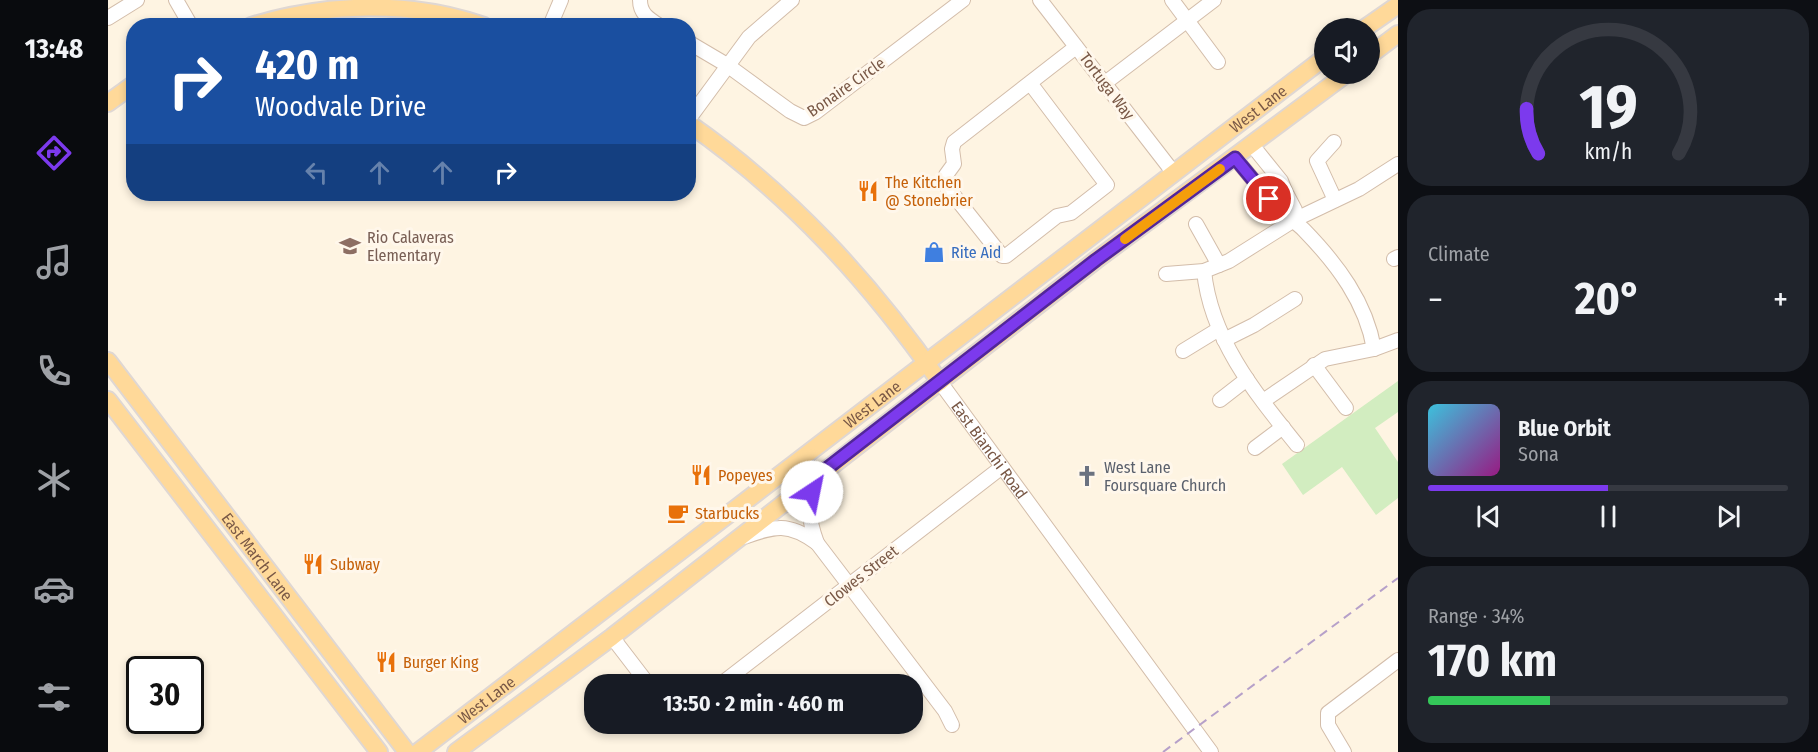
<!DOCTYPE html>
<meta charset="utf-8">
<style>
:root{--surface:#171b24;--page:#20242c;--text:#f1f3f6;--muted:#9ea1a6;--line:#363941;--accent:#7c3aed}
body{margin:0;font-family:"Fira Sans Condensed",sans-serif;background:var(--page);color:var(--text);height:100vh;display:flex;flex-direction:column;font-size:22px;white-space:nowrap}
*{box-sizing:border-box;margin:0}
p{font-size:20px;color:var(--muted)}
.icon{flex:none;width:33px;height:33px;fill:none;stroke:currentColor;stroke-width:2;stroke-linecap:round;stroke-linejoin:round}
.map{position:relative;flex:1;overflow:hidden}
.panel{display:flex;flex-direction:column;gap:9px;padding:9px;background:#0d0f14;width:420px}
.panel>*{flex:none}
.hud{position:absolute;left:18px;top:18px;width:570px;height:183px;border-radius:24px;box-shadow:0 3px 9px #0003;background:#1a4fa0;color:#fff;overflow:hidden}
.fabs{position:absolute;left:1206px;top:18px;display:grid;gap:12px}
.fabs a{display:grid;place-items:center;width:66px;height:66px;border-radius:50%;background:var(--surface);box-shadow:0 3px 9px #0003;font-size:30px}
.speed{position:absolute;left:18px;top:656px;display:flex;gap:12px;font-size:30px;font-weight:700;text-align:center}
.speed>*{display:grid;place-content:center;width:78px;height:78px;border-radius:50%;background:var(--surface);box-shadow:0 3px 9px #0003;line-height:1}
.speed .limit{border:3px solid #111;border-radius:9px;background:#fff;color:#111}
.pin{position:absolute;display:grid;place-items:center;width:51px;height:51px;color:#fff;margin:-26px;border:3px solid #fff;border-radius:50%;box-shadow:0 2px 6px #0007}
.me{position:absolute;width:66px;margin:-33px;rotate:34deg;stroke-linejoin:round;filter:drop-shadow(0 0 4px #0008)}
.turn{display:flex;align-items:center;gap:21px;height:126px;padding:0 30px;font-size:27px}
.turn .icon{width:78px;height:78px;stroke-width:2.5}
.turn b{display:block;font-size:42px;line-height:51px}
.lanes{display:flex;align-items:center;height:57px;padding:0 30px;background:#0003;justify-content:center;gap:30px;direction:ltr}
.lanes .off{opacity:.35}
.big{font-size:45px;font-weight:700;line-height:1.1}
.panel .card{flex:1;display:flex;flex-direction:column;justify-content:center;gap:9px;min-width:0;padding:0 21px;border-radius:24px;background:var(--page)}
.panel .dial{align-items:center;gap:0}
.dial svg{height:156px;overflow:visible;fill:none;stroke:var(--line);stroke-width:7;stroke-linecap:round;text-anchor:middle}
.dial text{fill:var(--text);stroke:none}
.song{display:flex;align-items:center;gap:18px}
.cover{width:72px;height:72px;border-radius:9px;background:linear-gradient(135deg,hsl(190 70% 55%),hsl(310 70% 35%))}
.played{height:6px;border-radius:3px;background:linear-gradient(90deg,var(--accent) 50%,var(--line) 50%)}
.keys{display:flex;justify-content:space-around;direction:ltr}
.heat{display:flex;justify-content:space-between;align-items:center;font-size:33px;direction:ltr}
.charge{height:9px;border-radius:4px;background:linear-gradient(90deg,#34c759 34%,var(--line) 0)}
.trip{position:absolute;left:476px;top:674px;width:339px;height:60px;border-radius:24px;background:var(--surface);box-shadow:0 3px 9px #0003;font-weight:700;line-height:60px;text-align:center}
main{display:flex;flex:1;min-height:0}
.dock{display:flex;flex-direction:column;width:108px;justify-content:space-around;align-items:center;background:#090b0e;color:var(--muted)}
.dock .icon{width:42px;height:42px}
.dock .current{color:var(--accent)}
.dock b{font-size:27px;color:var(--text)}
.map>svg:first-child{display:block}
.green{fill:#d2edc0}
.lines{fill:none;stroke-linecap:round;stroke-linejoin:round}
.minor-casing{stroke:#d3bdaa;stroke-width:16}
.major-casing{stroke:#dfd7d3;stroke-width:20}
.minor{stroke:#fff;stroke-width:14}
.major{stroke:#ffd999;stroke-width:16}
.rail{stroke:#b6a0c9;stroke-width:2;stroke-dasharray:9 6;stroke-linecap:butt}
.route-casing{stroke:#51269a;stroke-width:15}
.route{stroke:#7c3aed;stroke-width:10}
.slow{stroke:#f59e0b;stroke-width:10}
.labels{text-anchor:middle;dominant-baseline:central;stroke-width:6;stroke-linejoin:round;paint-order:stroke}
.street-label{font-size:16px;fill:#795846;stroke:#fff7eb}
.food-label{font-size:16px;fill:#c56008;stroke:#fff7eb;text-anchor:start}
.education-label{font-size:16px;fill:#785e54;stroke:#fff7eb;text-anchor:start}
.shop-label{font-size:16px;fill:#366cbe;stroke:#fff7eb;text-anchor:start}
.worship-label{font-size:16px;fill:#5b616d;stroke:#fff7eb;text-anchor:start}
</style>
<main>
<nav class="dock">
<b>13:48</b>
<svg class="icon current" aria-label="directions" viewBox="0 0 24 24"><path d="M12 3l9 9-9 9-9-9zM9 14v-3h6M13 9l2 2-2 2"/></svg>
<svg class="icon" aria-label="music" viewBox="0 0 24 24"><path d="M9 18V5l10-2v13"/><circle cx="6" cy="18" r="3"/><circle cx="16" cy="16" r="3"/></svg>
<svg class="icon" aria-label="phone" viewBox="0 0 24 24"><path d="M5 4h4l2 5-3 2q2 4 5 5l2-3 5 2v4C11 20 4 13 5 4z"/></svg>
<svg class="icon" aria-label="climate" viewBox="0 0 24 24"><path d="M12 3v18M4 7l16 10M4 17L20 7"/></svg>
<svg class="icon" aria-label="car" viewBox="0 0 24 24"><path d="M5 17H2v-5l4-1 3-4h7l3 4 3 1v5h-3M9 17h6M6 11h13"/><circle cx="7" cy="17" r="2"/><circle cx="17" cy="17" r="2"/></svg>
<svg class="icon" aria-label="filters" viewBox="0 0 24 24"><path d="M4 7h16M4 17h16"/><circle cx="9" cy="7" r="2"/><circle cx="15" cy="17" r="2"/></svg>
</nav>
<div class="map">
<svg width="1290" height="752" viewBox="0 0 1290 752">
<rect width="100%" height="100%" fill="#fef4e2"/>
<path class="green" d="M1290,381V412L1267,428L1290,462V498L1268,515L1234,467L1195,495L1174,464Z"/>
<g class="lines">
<defs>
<g id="minor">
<path d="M68,0L83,26"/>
<path d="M532,0C532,14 541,19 552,26"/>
<path d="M932,0L1065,172"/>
<path d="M1064,0L1110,62"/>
<path d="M0,18L29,0"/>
<path d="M442,26L453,0"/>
<path d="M580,42L619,65L682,111L696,118L708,112L855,0"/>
<path d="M922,83L999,185L963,213L949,216L898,256H894L839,187L838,175L846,164L844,149L846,142L968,47"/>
<path d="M997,83L1106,0"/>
<path d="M580,120L641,37L684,0"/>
<path d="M1226,142L1209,161L1227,200"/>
<path d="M1127,158L1161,199L1166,202L1174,197L1177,191L1173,181L1144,145"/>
<path d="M1177,191L1187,210L1186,220"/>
<path d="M1166,202C1174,215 1185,219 1196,230C1229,264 1258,302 1266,349"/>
<path d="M1088,224L1111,265"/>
<path d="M1286,259L1290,257"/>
<path d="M1096,271C1103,340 1148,394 1189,445"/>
<path d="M1058,274L1096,271L1121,261L1186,220L1251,189L1290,164"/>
<path d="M1116,340L1146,325L1187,299"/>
<path d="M1075,351L1111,329"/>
<path d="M1206,365L1238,408"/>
<path id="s1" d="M832,382L1103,752"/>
<path d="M1112,400L1139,379"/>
<path d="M1155,401L1217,359L1266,349L1290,340"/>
<path d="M1147,448L1175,427"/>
<path d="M636,537C667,526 680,522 709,543C699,516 700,504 708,477"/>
<path d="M709,543L837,711L844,725"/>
<path d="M504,637L540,684"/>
<path d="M613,684L894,467"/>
<path d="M1236,752L1220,725V713L1290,660"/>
</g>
<g id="major">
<path d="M143,26C218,3 302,0 376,26"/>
<path d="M1257,28L1290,5"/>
<path d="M1262,55L1290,34"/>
<path d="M0,103L26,84"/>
<path d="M580,123C682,194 761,281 832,382"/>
<path id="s2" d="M0,361L299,752"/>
<path d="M0,400L271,752"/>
<path id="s3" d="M310,752L1216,58"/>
<path d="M348,752L504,637L988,260L1238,74"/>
</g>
</defs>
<use href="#minor" class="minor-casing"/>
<use href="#major" class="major-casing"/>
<use href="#minor" class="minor"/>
<use href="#major" class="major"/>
<path class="rail" d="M1055,752L1290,578"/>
</g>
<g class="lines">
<defs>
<path id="route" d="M704,492L708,477L988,260L1127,158L1161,199"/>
</defs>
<use href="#route" class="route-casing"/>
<use href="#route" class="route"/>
<path class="slow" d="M1017,239L1112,169"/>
</g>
<defs>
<symbol id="restaurant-bare" viewBox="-9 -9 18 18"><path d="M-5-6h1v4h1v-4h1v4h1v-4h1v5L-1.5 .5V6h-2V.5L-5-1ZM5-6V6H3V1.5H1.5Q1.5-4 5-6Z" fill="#e8710a" stroke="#fff7eb" stroke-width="2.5" paint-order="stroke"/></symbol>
<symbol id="school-bare" viewBox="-9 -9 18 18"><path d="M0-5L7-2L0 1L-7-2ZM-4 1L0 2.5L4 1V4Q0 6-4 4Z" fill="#8d6e63" stroke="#fff7eb" stroke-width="2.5" paint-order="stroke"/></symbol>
<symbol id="shop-bare" viewBox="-9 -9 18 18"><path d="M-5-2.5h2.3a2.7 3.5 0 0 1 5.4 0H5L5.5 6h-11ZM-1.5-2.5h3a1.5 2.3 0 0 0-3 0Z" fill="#3f7fe0" stroke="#fff7eb" stroke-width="2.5" paint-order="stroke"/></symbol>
<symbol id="church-bare" viewBox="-9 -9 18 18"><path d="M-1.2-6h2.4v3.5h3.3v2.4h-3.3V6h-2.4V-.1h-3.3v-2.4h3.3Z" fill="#6b7280" stroke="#fff7eb" stroke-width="2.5" paint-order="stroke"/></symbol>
<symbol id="cafe-bare" viewBox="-9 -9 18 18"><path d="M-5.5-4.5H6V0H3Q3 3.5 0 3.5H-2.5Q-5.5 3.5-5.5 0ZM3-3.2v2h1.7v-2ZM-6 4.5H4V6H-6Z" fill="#e8710a" stroke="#fff7eb" stroke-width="2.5" paint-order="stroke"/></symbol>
</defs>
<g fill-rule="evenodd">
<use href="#restaurant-bare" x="745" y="176" width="30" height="30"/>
<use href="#school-bare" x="227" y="231" width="30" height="30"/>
<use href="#shop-bare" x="811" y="237" width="30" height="30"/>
<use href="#restaurant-bare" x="578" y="460" width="30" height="30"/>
<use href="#church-bare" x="964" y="461" width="30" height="30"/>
<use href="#cafe-bare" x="555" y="498" width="30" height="30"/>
<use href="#restaurant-bare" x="190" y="549" width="30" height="30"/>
<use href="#restaurant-bare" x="263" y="647" width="30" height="30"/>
</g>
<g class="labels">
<g class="street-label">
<text transform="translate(999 86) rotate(53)">Tortuga Way</text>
<text transform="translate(738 87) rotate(-35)">Bonaire Circle</text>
<text stroke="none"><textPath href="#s3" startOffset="1058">West Lane</textPath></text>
<text stroke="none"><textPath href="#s3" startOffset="572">West Lane</textPath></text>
<text stroke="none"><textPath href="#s1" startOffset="84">East Bianchi Road</textPath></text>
<text stroke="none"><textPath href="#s2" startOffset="246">East March Lane</textPath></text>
<text transform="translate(753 576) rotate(-38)">Clowes Street</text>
<text stroke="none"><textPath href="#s3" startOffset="86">West Lane</textPath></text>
</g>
<g class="food-label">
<text x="777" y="182">The Kitchen<tspan x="777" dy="18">@ Stonebrier</tspan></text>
<text x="610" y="475">Popeyes</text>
<text x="587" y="513">Starbucks</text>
<text x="222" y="564">Subway</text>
<text x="295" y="662">Burger King</text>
</g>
<g class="education-label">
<text x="259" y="237">Rio Calaveras<tspan x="259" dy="18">Elementary</tspan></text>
</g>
<g class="shop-label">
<text x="843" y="252">Rite Aid</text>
</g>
<g class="worship-label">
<text x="996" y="467">West Lane<tspan x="996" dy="18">Foursquare Church</tspan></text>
</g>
</g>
</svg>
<div class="fabs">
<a><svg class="icon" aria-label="sound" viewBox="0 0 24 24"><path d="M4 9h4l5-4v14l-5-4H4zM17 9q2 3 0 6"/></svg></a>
</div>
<div class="speed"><div class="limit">30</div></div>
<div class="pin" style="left:1161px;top:199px;background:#d93025"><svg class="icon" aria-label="arrive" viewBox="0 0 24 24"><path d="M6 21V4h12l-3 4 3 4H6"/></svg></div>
<svg class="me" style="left:704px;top:492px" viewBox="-20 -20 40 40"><circle r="19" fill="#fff"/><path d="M0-13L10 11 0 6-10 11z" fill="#7c3aed"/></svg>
<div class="trip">13:50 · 2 min · 460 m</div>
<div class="hud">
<div class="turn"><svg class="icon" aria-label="right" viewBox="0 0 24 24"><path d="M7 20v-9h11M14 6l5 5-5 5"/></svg><div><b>420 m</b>Woodvale Drive</div></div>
<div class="lanes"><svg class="icon off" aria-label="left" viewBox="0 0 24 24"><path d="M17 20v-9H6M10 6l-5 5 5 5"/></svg><svg class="icon off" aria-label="ahead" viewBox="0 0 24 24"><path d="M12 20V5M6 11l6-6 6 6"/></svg><svg class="icon off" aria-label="ahead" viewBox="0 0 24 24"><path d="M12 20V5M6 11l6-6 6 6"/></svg><svg class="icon" aria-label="right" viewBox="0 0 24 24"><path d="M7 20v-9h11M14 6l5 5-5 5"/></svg></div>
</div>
</div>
<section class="panel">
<div class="card dial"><svg viewBox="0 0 100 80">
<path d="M14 69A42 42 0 1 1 86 69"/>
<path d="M14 69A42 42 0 0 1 8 46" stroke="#7c3aed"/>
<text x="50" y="56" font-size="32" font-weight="700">19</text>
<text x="50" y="72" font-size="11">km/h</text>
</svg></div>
<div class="card"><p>Climate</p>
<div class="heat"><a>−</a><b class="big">20°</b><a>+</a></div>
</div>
<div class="card">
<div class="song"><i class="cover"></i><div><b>Blue Orbit</b><p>Sona</p></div></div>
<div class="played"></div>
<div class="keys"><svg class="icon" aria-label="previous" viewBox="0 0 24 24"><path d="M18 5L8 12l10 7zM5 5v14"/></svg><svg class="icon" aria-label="pause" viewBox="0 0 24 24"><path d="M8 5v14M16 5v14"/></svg><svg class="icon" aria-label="next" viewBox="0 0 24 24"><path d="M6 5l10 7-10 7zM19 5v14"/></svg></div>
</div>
<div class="card"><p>Range · 34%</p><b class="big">170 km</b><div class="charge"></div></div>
</section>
</main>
